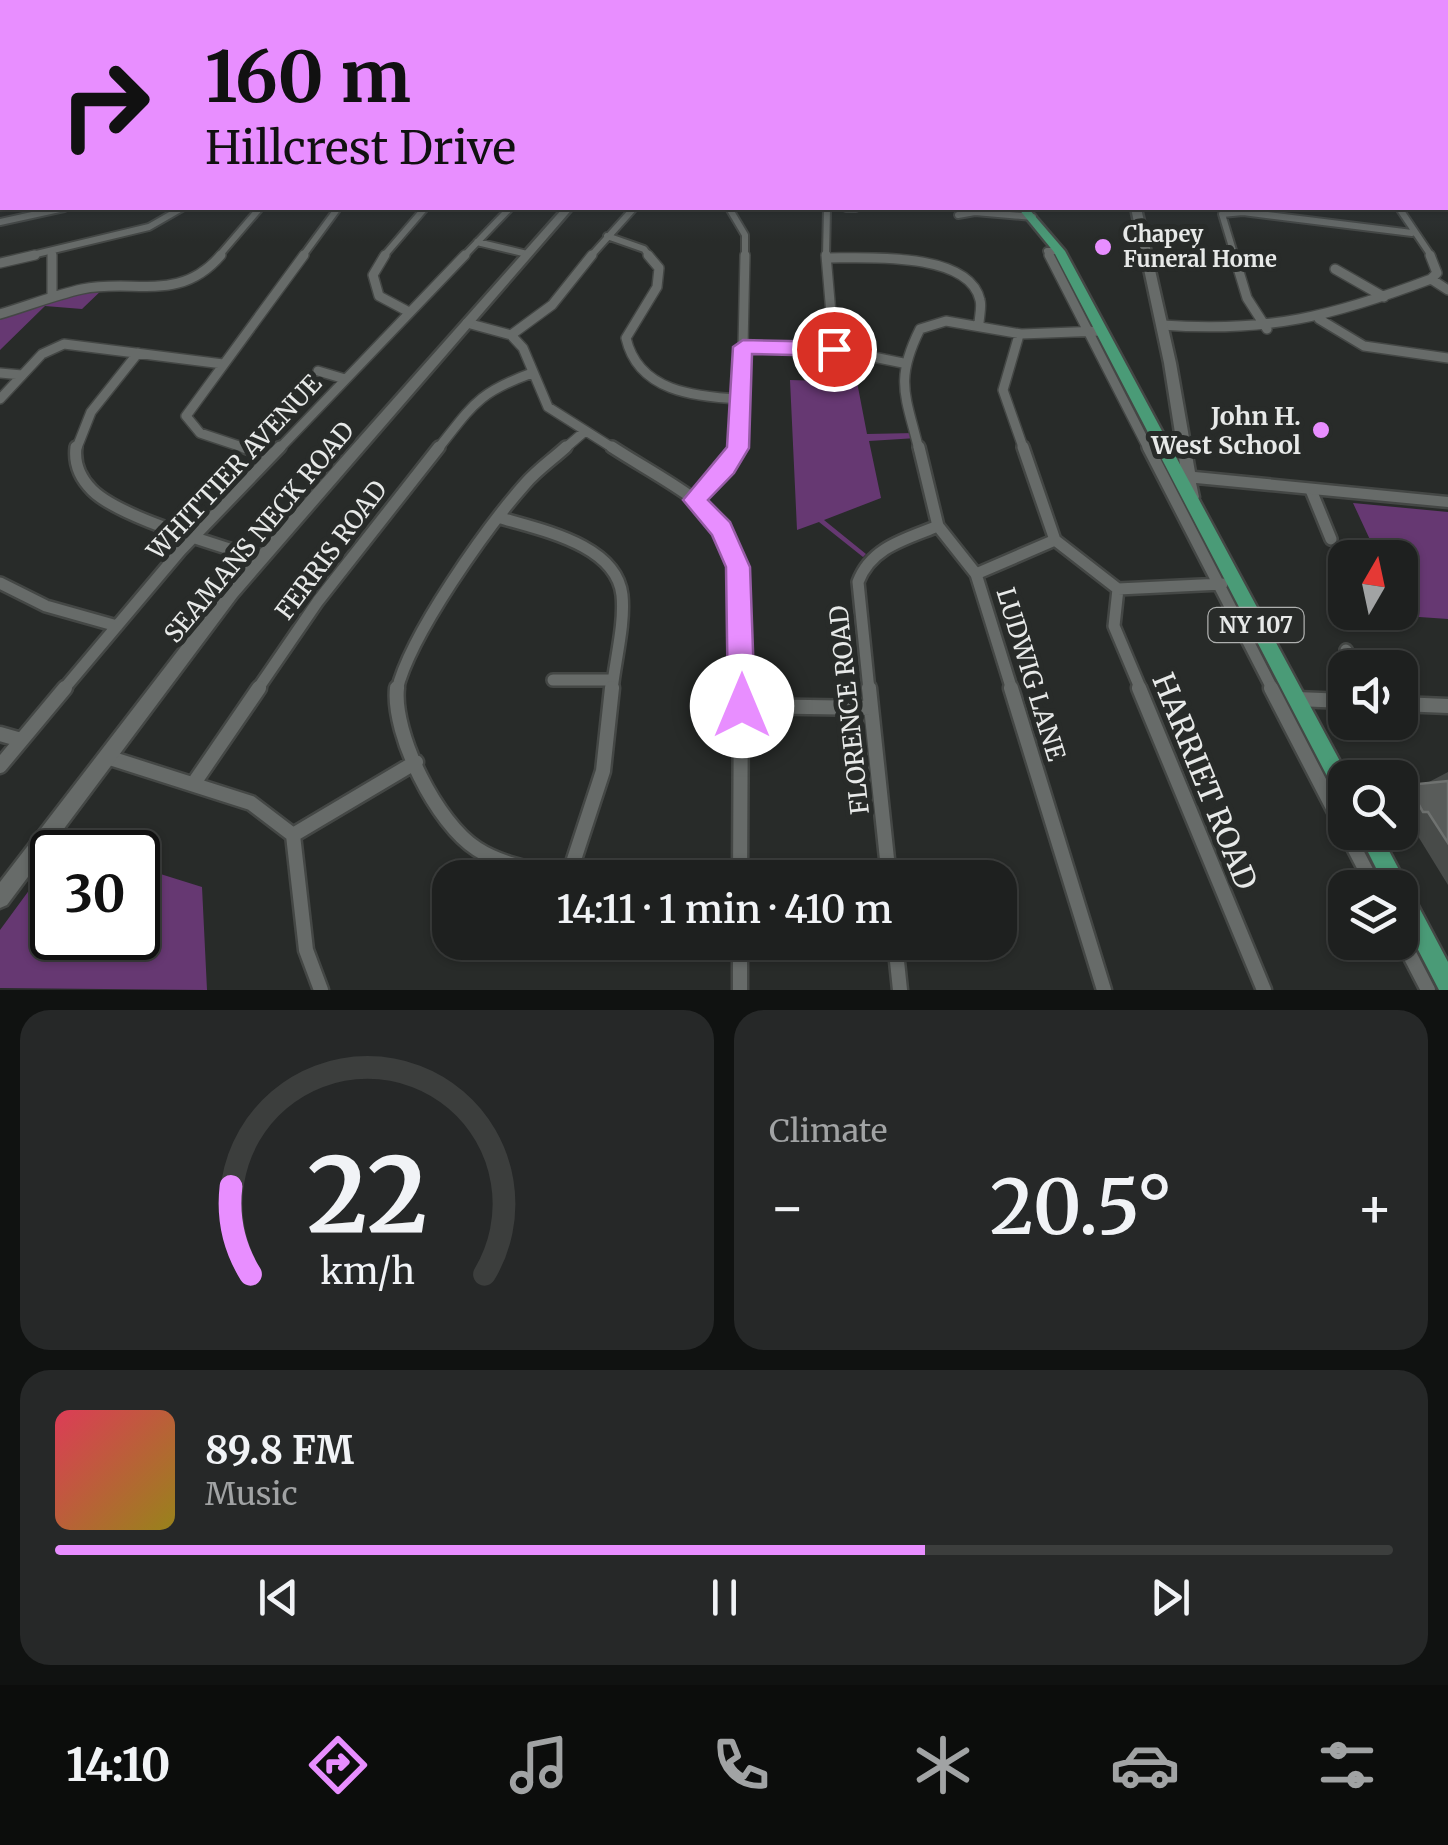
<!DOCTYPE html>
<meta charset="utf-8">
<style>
:root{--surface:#1e201f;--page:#262828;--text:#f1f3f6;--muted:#a1a3a4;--line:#3c3e3d;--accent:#e88eff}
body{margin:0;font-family:Merriweather,serif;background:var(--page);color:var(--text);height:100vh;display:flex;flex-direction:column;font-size:38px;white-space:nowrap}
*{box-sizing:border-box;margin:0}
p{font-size:32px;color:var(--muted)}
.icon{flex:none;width:55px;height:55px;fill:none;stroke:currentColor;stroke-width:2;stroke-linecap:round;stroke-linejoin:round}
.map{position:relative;height:990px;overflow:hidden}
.drawer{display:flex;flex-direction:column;gap:20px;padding:20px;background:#101211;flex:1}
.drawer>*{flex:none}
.banner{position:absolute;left:0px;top:0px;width:1450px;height:210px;box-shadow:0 2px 8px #0004,0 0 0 2px var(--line);background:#e88eff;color:#111;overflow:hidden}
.needle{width:65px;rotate:9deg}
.tools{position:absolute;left:1328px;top:540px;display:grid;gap:20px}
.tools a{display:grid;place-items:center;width:90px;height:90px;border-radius:20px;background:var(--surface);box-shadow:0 2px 8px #0004,0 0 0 2px var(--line);font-size:50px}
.speed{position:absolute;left:30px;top:830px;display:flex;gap:20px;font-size:50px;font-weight:700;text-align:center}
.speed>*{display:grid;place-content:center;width:130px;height:130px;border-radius:50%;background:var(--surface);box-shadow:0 2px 8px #0004,0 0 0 2px var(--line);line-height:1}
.speed .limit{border:5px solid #111;border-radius:15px;background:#fff;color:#111}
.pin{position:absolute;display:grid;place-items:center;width:85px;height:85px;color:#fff;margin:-42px;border:5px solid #fff;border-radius:50%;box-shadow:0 2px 10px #0007}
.me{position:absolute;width:110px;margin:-55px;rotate:0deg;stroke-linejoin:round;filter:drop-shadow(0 0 8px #0008)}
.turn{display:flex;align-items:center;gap:35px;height:210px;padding:0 40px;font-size:45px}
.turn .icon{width:130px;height:130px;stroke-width:2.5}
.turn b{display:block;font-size:70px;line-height:85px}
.big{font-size:75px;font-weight:600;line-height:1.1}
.drawer .tile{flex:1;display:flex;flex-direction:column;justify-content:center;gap:15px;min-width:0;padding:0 35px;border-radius:30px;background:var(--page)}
.drawer .dial{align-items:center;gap:0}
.dial svg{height:260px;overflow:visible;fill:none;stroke:var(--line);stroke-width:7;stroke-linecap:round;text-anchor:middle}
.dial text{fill:var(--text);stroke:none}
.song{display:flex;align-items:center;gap:30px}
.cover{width:120px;height:120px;border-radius:15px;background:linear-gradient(135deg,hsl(350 70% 55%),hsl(50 70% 35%))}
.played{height:10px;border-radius:5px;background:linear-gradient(90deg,var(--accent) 65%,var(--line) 65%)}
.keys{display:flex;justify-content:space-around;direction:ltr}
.heat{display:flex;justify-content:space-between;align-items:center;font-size:55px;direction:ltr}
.drawer .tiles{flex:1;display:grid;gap:20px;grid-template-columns:1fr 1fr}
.tile:last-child{grid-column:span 2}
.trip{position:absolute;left:432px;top:860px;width:585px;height:100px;border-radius:30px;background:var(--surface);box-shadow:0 2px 8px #0004,0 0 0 2px var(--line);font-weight:600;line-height:100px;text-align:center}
.dock{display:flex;height:160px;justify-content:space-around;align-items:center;background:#0c0d0c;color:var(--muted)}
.dock .icon{width:70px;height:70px}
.dock .current{color:var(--accent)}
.dock b{font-size:45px;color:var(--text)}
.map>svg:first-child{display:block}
.green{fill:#663872}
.water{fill:#270031}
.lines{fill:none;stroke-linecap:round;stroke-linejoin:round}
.minor-far3-casing{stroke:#444745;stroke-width:10}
.minor-far2-casing{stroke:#444745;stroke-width:12}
.minor-far1-casing{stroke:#444745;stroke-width:16}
.minor-casing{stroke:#444745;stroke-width:19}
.secondary-casing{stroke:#444745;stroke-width:5}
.primary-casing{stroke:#444745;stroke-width:5}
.minor-far3{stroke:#676b69;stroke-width:6}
.minor-far2{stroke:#676b69;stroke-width:9}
.minor-far1{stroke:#676b69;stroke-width:11}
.minor{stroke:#676b69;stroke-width:14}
.secondary{fill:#676b69;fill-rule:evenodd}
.primary{fill:#4a9b77;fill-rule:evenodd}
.wall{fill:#484b49}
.building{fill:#595c5a;stroke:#6f7270;stroke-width:2.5}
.route{fill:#e88eff;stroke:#975ca6;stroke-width:2.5}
.poi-dot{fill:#e88eff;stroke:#282b29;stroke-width:4}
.labels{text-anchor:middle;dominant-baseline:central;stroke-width:10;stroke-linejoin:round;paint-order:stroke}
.far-poi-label{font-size:22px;font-weight:bold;fill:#e7e9e8;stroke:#282b29;text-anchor:start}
.shield{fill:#282b29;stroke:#aeb0af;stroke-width:2.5}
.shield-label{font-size:22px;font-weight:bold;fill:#e7e9e8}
.poi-label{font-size:25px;font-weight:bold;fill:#e7e9e8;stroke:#282b29;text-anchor:end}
.street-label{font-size:25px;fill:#e7e9e8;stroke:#282b29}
.near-street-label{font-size:30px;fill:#e7e9e8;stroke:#282b29}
</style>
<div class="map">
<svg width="1448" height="990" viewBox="0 0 1448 990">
<rect width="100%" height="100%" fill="#282b29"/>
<path class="green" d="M105,287L82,309L45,306L0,350V314Z
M790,380L857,382L867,434L915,433L917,438L869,441L881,498L824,520L866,554L863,557L819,522L797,530Z
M1353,503L1448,512V619L1405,616L1400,606V558L1378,557Z
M52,859V938H138V867L202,887L207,990L0,988V930Z"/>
<path class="water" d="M52,898V938H126L117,949L32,937L38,919Z"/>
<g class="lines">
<defs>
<path id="minor-far3" d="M729,208L745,235V257
M846,208H856
M1399,208L1432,257
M958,215L975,212L1033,217
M0,222L64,208
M607,236L644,249L650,257
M477,242L527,254
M52,251V257
M24,257L149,227L182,208
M218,257L260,208
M302,257L338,208
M383,257L425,208
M463,257L510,208
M590,257L634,208
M826,257L827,208
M1050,257L1047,251H1059
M1235,257L1222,214L1243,212L1412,233"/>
<path id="minor-far2" d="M52,255V297
M385,255L373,275L379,296L409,312
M648,255L659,268L657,287L626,338C638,391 694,397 741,399
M826,255L834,349
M1049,255L1149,450
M1234,255L1247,298L1267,329
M827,258C865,258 969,251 980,300C982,307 979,317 979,324
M0,263L35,255
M1335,269L1384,297
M1431,279L1448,290
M0,314C27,306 55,295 82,289C134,278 179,304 221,255
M1319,319L1364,346L1448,358
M467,323L511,335L523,348L548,407L616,450
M1162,325C1267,333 1333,316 1431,279L1437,273L1430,255
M511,335L552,305L592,255
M1019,335L1003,390L1024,450
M743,347L834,349L903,363
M318,371L345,379
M0,373L22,375
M0,399L42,354L64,344L223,364
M76,450L91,412L138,353
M251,450L200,433L186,416L304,255
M278,450L465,255
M437,450C473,405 477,393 532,373
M563,450L584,432
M737,450L741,437L745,255
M919,450C906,396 894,381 920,329L946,321L1021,334L1101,331"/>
<path id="minor-far1" d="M76,447C74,463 80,478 92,490C121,519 218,544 260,559
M244,447L271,456
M612,447C638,464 666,479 691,497C753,542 742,623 741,690
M919,447L938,526L976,574L1012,690
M1023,447L1055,540L1118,589
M1148,447L1273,690
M1311,490L1331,539
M694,499L735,455L738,447
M501,518C540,530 616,544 622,595C625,624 615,661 612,690
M976,574L1055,540
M0,583L46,606L117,626
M1118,589L1114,626L1141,690
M1118,589L1222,584
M1346,650L1357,668
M553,680H613
M63,690L180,551L280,447
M257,690L318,601L439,447
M397,690C410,635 487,527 525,484C537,470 553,459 566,447
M869,690L858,582C871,547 906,539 938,526"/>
<path id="minor" d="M397,688C392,734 437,824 477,849C503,866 537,870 566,878
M869,688L889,878
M1011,688L1104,990
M1139,688L1264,990
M1271,688L1345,831
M1297,699L1345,701
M1400,704L1448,706
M741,706L871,708
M0,734L21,740
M107,757L251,803L293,835L306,950L321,990
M0,766L65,688
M194,783L259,688
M1346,832L1375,888
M293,835L416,762
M568,878L603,771L612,688
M740,878L741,688
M1400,936L1428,990
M740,942V990
M895,942L900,990"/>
<path id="secondary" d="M563,208H573L237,597L7,905L0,908V882L227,587Z
M1131,208H1141L1176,363L1195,472L1448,497V507L1196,483L1199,497L1197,501H1187L1183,481L1175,480L1173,476L1175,472L1181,471L1164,363Z"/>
<path id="primary" d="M1018,208H1028L1065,251L1349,778H1345V800L1338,797L1054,252Z
M1358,832H1379L1448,962V990H1439L1400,915V888H1386Z"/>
</defs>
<use href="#minor-far3" class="minor-far3-casing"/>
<use href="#minor-far2" class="minor-far2-casing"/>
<use href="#minor-far1" class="minor-far1-casing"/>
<use href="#minor" class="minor-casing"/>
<use href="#secondary" class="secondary-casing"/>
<use href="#primary" class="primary-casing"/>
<use href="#minor-far3" class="minor-far3"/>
<use href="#minor-far2" class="minor-far2"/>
<use href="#minor-far1" class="minor-far1"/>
<use href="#minor" class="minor"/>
<use href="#secondary" class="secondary"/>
<use href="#primary" class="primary"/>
</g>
<path class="wall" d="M1448,772V885L1408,820H1403L1400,815V788L1408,785L1427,783Z"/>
<path class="building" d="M1448,781V843L1428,812H1423L1408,785Z"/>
<linearGradient id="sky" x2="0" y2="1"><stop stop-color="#161817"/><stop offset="0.42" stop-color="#424a54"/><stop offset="1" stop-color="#424a54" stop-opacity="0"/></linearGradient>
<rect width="1448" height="241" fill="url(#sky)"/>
<path class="route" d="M743,340L834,342L844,349L834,356L752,354L749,448L734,473L708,500L730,522L750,567L755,706L751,715L742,719L732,715L728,706L726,567L712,535L683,500L727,447L733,347Z"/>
<g class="poi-dot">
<circle cx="1103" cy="247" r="10"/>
<circle cx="1321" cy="430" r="10"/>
</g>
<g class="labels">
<g class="far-poi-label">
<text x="1123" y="234">Chapey<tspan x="1123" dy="25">Funeral Home</tspan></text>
</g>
<rect class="shield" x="1208.5" y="608" width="95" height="34" rx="8"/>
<g class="shield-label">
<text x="1256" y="625">NY 107</text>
</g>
<g class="poi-label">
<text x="1301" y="416">John H.<tspan x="1301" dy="29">West School</tspan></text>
</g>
<g class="street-label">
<text transform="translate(234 467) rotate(-47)">WHITTIER AVENUE</text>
<text transform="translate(259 532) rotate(-50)">SEAMANS NECK ROAD</text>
<text transform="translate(331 550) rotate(-53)">FERRIS ROAD</text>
<text transform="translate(1031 674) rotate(73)">LUDWIG LANE</text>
<text transform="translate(849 710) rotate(-96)">FLORENCE ROAD</text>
</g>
<g class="near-street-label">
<text transform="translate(1205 781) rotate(68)">HARRIET ROAD</text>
</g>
</g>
</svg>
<div class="tools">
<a><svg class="needle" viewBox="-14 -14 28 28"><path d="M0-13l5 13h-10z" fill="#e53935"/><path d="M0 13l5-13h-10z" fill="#a1a3a4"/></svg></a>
<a><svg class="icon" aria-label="sound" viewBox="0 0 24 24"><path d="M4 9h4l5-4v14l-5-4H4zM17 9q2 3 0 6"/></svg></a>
<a><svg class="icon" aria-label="search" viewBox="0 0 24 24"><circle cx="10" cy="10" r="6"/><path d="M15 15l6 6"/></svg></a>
<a><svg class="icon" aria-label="layers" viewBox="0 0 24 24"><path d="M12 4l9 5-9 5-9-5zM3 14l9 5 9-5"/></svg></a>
</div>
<div class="speed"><div class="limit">30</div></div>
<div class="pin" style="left:834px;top:349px;background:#d93025"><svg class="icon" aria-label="arrive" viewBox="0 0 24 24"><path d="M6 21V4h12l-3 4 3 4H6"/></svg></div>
<svg class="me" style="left:742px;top:706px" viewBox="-20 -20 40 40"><circle r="19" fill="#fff"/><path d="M0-13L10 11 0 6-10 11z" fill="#e88eff"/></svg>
<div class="trip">14:11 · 1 min · 410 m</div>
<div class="banner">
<div class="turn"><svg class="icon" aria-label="right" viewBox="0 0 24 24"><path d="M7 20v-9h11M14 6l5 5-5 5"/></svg><div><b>160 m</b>Hillcrest Drive</div></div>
</div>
</div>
<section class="drawer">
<div class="tiles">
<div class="tile dial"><svg viewBox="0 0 100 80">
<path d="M14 69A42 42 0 1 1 86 69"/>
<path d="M14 69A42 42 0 0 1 8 42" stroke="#e88eff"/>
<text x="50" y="56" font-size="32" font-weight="700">22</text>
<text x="50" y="72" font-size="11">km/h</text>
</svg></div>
<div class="tile"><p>Climate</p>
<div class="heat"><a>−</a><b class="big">20.5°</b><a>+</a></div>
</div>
<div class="tile">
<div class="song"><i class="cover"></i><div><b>89.8 FM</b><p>Music</p></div></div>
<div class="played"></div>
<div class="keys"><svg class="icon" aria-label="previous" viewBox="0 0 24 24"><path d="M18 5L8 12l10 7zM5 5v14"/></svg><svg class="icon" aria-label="pause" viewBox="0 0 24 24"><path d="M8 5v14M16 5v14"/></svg><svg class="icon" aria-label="next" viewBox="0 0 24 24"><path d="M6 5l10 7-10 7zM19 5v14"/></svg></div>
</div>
</div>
</section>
<nav class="dock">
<b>14:10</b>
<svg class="icon current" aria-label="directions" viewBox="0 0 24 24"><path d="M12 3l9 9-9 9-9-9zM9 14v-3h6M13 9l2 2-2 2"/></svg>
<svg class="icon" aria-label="music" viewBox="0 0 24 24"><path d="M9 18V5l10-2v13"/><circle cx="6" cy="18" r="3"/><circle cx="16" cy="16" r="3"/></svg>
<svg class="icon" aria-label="phone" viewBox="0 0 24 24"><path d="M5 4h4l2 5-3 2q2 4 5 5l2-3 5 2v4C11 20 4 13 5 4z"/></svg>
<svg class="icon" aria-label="climate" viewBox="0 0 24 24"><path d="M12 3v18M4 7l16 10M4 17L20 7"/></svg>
<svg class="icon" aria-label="car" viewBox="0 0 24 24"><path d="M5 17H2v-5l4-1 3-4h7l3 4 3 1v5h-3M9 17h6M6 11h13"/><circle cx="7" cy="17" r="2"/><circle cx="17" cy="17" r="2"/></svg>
<svg class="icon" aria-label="filters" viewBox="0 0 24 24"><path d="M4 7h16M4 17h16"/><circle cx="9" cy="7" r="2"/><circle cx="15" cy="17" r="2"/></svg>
</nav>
